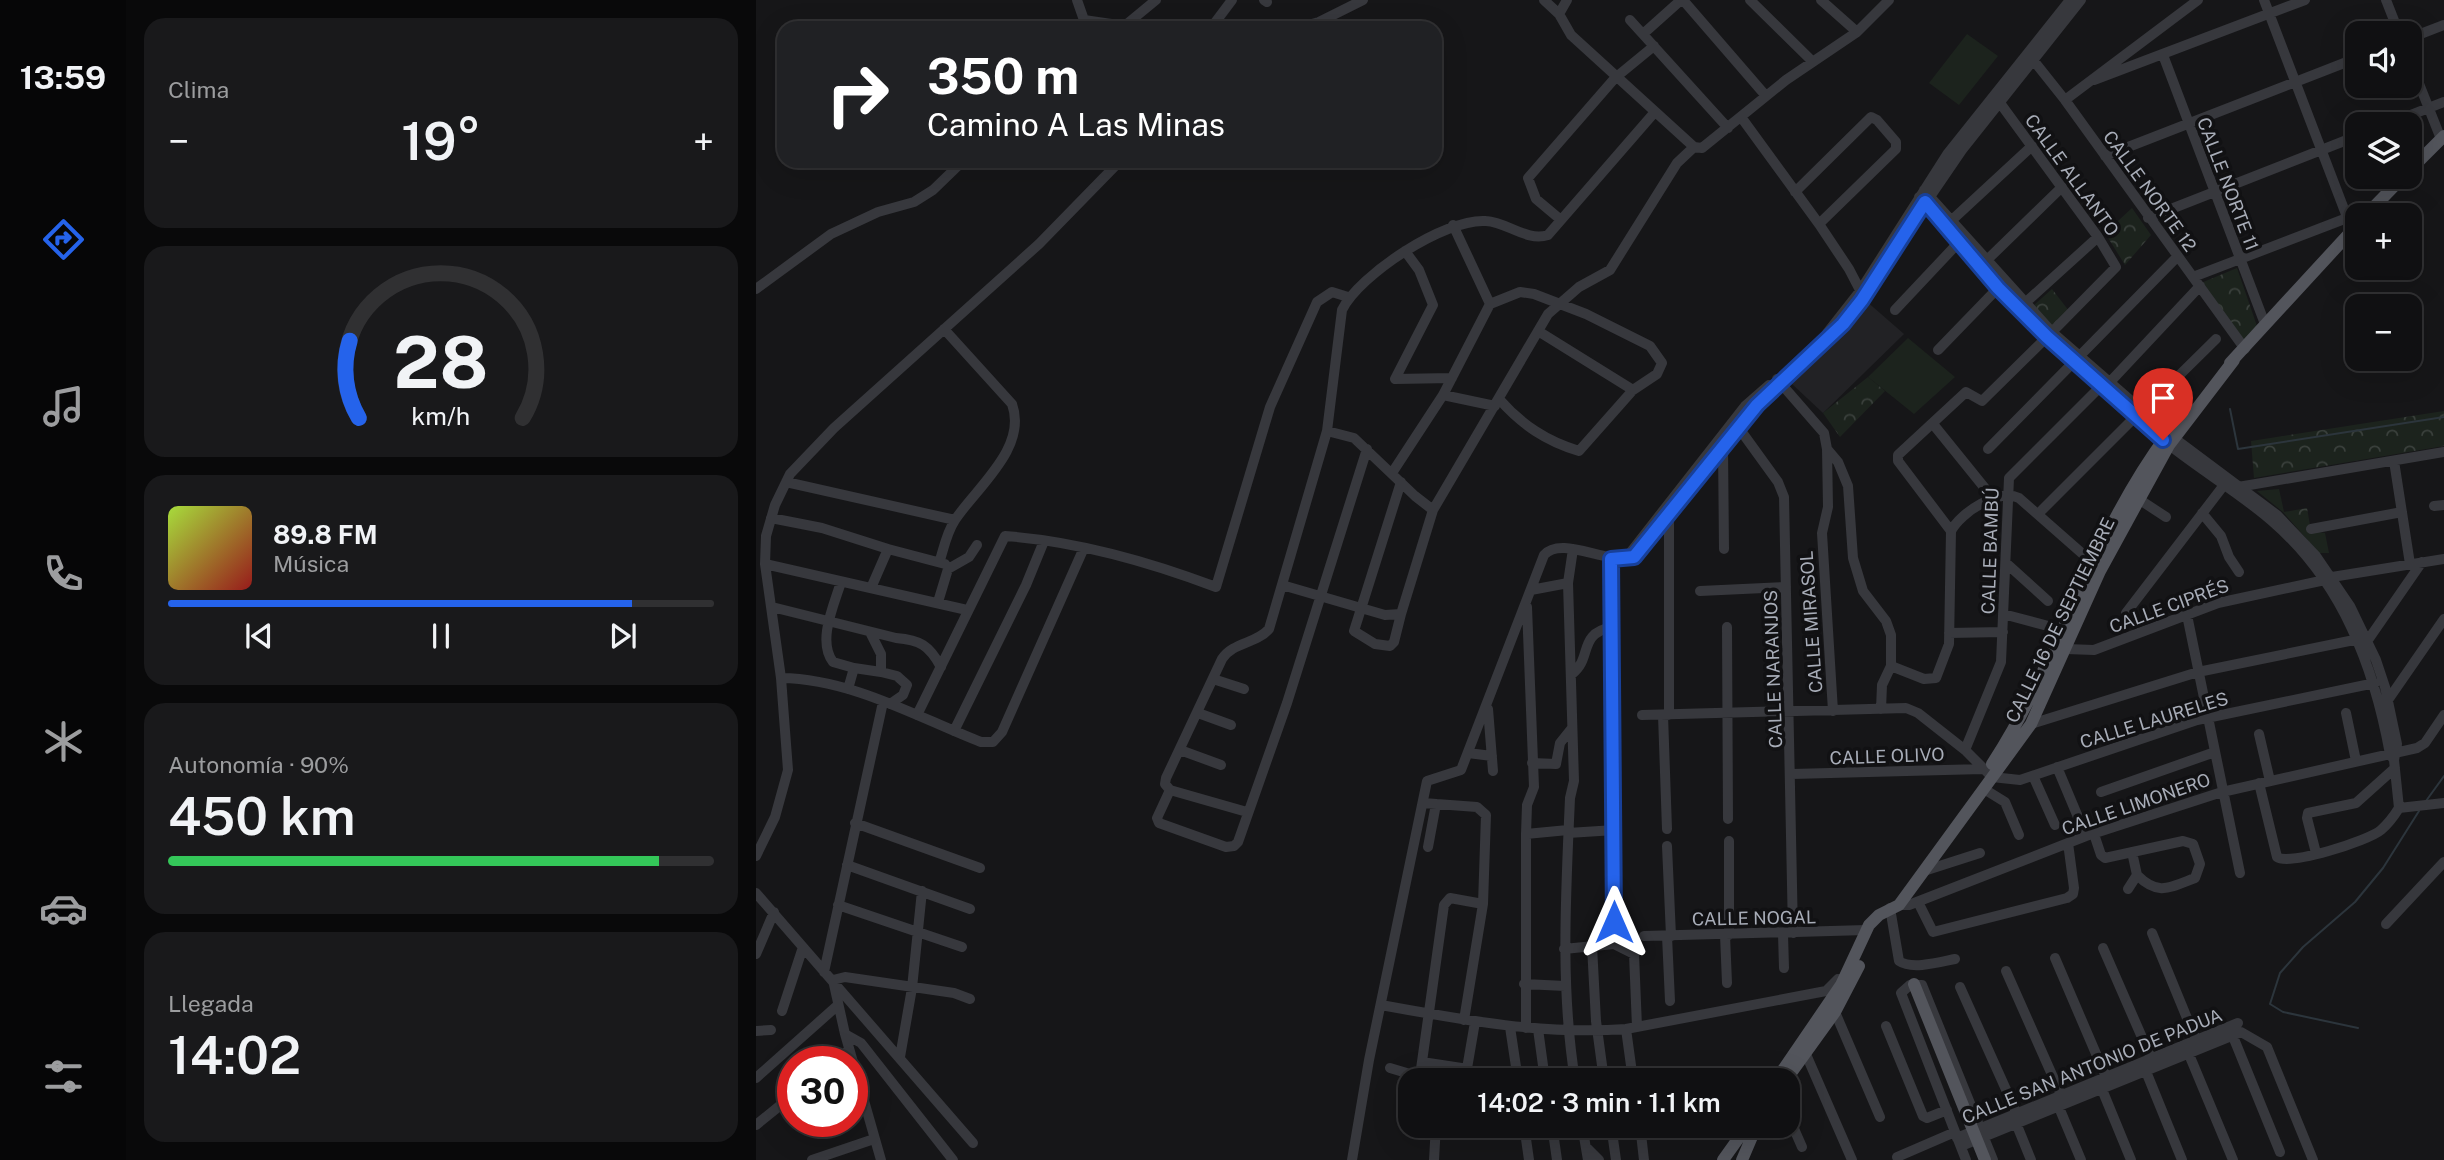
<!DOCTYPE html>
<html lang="es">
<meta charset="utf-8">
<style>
:root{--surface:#101012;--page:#19191b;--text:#f1f3f6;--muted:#9c9d9f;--line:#303032;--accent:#2563eb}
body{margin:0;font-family:"Public Sans",sans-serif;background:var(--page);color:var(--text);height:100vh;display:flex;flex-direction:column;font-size:26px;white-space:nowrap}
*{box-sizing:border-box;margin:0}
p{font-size:23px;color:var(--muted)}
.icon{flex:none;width:38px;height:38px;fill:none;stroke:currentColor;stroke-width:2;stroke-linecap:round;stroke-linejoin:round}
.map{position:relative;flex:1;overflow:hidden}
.details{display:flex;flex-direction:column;gap:18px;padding:18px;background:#09090a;width:630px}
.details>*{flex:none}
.guide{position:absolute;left:21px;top:21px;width:665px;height:147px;border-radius:21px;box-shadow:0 7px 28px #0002,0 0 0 2px var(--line);background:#202124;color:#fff;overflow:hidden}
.tools{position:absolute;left:1589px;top:21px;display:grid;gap:14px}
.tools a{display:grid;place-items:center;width:77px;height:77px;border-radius:14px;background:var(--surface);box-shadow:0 7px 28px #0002,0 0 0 2px var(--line);font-size:35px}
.speed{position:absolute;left:21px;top:1046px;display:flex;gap:14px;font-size:35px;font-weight:700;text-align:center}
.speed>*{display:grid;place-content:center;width:91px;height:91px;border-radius:50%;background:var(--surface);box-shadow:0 7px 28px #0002,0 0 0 2px var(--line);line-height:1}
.speed .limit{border:10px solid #d22;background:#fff;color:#111}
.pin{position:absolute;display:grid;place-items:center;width:60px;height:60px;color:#fff;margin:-72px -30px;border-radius:50% 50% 50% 0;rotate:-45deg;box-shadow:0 0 7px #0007}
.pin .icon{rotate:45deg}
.me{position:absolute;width:77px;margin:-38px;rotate:0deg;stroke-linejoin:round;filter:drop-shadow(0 0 5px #0008)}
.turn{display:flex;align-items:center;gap:24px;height:147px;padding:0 35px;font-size:32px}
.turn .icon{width:91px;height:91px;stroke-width:2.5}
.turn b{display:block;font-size:49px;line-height:60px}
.big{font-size:52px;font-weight:600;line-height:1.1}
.details .tile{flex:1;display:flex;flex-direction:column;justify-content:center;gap:10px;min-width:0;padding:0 24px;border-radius:21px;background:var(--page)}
.details .dial{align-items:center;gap:0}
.dial svg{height:182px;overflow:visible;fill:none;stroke:var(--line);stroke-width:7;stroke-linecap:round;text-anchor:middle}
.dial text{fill:var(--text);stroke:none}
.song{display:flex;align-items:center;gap:21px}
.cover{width:84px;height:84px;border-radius:10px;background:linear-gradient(135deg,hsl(80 70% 55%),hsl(0 70% 35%))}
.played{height:7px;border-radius:4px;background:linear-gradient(90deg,var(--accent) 85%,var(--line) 85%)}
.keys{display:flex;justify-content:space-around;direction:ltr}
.heat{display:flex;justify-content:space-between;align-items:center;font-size:38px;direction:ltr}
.charge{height:10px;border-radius:5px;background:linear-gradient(90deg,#34c759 90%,var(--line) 0)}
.trip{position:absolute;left:642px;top:1068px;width:402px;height:70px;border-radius:21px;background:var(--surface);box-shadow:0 7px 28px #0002,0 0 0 2px var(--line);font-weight:600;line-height:70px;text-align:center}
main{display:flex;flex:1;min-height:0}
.tab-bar{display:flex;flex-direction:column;width:126px;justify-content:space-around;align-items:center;background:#060607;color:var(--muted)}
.tab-bar .icon{width:49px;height:49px}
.tab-bar .active{color:var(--accent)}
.tab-bar b{font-size:32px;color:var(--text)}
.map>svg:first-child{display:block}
.built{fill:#222225}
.park{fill:url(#park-crowns)}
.garden{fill:#1c231d}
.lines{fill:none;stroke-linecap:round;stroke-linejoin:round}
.stream{stroke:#2c353c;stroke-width:2}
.minor{stroke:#37383d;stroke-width:10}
.major{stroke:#53555c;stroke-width:12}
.route-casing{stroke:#184099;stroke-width:18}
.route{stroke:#2563eb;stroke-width:12}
.labels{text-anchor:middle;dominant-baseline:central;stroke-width:7;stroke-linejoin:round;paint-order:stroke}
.street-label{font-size:18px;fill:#a8adb8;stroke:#111113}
</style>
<main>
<nav class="tab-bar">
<b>13:59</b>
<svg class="icon active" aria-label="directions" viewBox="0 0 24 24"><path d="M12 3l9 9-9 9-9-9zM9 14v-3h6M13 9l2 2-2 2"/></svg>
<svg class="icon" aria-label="music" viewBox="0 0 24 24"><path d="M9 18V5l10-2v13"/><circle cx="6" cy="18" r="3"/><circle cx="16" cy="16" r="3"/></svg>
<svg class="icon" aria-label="phone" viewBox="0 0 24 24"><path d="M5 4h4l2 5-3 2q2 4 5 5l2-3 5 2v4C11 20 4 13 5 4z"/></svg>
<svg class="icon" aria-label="climate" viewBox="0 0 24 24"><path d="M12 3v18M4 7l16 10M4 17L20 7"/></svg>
<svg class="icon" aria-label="car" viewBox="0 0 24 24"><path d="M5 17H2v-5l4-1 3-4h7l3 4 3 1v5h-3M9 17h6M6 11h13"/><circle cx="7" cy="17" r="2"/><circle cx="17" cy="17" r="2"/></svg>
<svg class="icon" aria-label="filters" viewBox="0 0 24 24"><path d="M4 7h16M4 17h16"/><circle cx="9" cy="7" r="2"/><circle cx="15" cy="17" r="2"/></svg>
</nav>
<section class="details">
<div class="tile"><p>Clima</p>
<div class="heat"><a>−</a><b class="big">19°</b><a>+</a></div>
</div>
<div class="tile dial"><svg viewBox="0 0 100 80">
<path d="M14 69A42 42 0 1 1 86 69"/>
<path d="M14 69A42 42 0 0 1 10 35" stroke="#2563eb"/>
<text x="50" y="56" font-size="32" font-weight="700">28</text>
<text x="50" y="72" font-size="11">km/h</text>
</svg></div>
<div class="tile">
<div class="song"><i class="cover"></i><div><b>89.8 FM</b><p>Música</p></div></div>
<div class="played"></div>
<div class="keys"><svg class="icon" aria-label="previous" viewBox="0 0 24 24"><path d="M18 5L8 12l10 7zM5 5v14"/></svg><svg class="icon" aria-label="pause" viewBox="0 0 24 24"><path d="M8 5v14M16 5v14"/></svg><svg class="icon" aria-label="next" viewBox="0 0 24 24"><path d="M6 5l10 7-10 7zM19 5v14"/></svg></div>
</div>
<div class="tile"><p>Autonomía · 90%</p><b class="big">450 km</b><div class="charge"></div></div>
<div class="tile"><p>Llegada</p><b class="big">14:02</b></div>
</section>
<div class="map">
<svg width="1688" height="1160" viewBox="0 0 1688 1160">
<defs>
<pattern id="park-crowns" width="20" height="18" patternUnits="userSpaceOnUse" patternTransform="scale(1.75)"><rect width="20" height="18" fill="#1c231d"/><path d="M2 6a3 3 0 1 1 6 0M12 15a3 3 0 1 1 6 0" fill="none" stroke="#3a403c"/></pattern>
</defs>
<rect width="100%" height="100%" fill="#161618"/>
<path class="built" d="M1109,300L1148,334L1067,413L1036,384Z"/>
<path class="park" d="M1376,208L1395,235L1369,265L1349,233Z
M1481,268L1502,329L1486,342L1445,283Z
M1296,289L1313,311L1295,329L1277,306Z
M1112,377L1129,391L1084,437L1067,413Z
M1688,411V446L1498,478L1495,441Z
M1523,489L1528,512L1551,508L1555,531L1569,533L1573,553H1563L1527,512L1501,491Z"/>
<path class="garden" d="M1211,34L1242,56L1203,105L1173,83Z
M1152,338L1199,377L1158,414L1112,377Z"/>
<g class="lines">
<path class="stream" d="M1474,409L1482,449L1688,417
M1670,801L1688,776
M1602,1028L1527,1012L1514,1004L1524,973L1547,947L1599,902L1627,868L1663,811"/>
<path class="minor" d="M321,0L328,20L369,26
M508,0L511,2
M788,0L803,14L815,35L938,147
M927,0L1010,96
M994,0L1056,61
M1065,0L1101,32
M1508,0L1596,230
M1630,0L1643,33
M803,14L811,0
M874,20L972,128
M366,28L400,0
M455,28L476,0
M541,28L563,22L607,0
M887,34L925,0
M1654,38L1688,25
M1407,55L1509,324
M1274,56L1309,100L1489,349
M1654,61L1685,139
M1338,80L1549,0
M1309,100L1442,0
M1244,103L1342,237L1360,267L1296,332
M985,117L1063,224L1093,269L1106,294
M1632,124L1688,102
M938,147L946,148L1030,80L1101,32L1133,0
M1349,156L1601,58
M1168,190L1296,332L1418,438L1521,515L1560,556L1594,606L1620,660L1629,687L1641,744L1638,760
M1039,192L1115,117L1121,120L1140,142V149L1063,224
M1163,197C1208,242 1245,294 1292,338C1329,373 1367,407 1407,440C1442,469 1483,492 1517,522C1586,582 1618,666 1634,754L1638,760L1643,808C1638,816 1632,824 1625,830C1612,841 1533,866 1521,857L1503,783
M1392,218L1601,136
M805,220L780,199L772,178L859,78L898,46
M1196,220L1276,146
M649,251L663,270L677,305L639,379L696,378
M1230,261L1306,187
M1437,277L1591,218
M0,289L75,234L122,212L158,202L177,190L207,161
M1269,303L1342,237
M734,304L764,292L778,294L830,314L894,346L906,363L901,374L877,390L823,451C790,441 766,425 743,399
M1139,310L1203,242
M782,331L877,390
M1071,333L1104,291L1192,153L1314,0
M1182,350L1242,288
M1021,379L1068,433L1071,449L1082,462L1092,486L1097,558L1107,591L1130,621L1135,635V666L1126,685L1125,709
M1354,382L1444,286
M687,395L739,406
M1387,411L1460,339
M980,424L1022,482L1028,497L1037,933
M1177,424L1236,497
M571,431L598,438L659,496L677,510
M967,447L968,549
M611,449L531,703L482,842L478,846L470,847L403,823L401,818L414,790L409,784L410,778L466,659C477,642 500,644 513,629L571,431L586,310C603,275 689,218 730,221C751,222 771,242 792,235L898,113
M1071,449L1072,507L1066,533L1077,711
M1232,449L1421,257
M1638,461L1654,564
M636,473L687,395L734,304L697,225
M30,482L199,520
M1482,487L1688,452
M1384,500L1410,517
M1678,506L1688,505
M1286,510L1380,416
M913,512V715
M1446,513L1465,536L1473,557L1483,572
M15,518L66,528L132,549L115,588
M1555,529L1646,512
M1195,531C1205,512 1243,488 1263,498L1337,563
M132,549L189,564
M817,549L812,583L818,781L814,798C810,892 804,986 819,1080
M874,553L989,406L1013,385
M855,559L858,944
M184,560C188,547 191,532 199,520C220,488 272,448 256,404L188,329
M1250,563L1292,601
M9,564L211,610
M1576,577L1688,559
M85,582C78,605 61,641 77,662L98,668L92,689
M526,585L629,615L645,614L677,510L792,314L823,287L854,270L921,163L938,147
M775,590L812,583
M944,591L1030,587
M182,602L192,569L213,557L221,545
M16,607L140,638C164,640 173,645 185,667
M1370,613L1468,485
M645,614L638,642L634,646L619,644L598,631L645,482
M1247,614L1311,631
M1431,615L1484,873
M971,627L972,819
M114,632L125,654V672L141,676L151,685L147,695L134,704
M1193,633L1247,632
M1612,640L1666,562
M1310,649L1338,650L1462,603L1569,580
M1135,666L1168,679L1180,678L1193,644L1195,531L1142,461V455L1210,392L1226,401L1291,337
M98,668L125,672
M816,674C837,658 821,634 856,627
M25,678C96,679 161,717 225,742H237L246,732L327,550
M457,679L488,689
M1632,700L1688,619
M732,709L737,771
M442,713L475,725
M1590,713L1600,761
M161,715L249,536C319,541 394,562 460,587L514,407L561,302L576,292L592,297
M886,715L1150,708L1162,713L1209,750L1236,777L1264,780L1441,720L1619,683
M907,715L911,829
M1275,724L1442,672L1603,639
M198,731L270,585L288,541
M1503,734L1514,781
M424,750L465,765
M1209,750L1245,662L1253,478L1345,386
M712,753L736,756
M776,763L800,764L804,743L816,728
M1301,767L1330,836
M1036,774L1227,769
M1278,778L1299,825
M1228,789L1249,802L1263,835
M414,790L491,812
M1345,792L1459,752
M667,803L721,807L730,815L727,904L708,1020
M1643,808L1688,803
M99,823L224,868
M812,833L859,830
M770,834L812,830
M1338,834L1345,855L1349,858L1427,841L1437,844L1444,864L1439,878C1413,888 1402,896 1381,875
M973,841V935
M911,846L915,936
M672,847L680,804
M1560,853L1551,818L1552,813L1600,803L1639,768
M0,856L19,817L32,770L25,678L9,564L10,536L19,505L34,474L78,428L283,244L364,161
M91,865L214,909
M1171,870L1224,853
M1372,889L1381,875L1376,852
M0,893L217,1143
M1162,902L1177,932L1311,898L1317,894L1318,888L1312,843
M82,905L206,947
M1143,905H1153L1330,836L1466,792L1661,748L1669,743L1688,715
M1134,908L1143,961C1156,970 1184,962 1199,959
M1630,924L1688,862
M1396,933L1440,1040
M1027,934L1028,968
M969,935L971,983
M888,936L1110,930
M911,936L914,1001
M836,946L840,1021L848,1080
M1347,948L1395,1058
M808,949L858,944L878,954L881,1027
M0,954L18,912
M1299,958L1350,1077
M1250,971L1305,1095
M68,972L127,702
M768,984L809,986
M1204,987L1261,1114
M625,1005C707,1020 787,1035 870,1029L1070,991L1082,979
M26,1011L47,947
M1079,1012L1124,1117
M1130,1026L1167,1116L1171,1118L1191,1110
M754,1027L762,1080
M770,1028V834L771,805L778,787L771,607
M782,1029L789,1080
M870,1029L877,1080
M0,1031L15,1030
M89,1034L105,1043L197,1160
M1476,1034L1524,1152
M1049,1052L1096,1160
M1432,1052L1477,1160
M144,1057L156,988L166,891
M77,1062L93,1050
M666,1062L712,1069
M634,1068L674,1080
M1389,1069L1426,1160
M664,1076L688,905L694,898L727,904
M0,1078L82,1005
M709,1080L719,1022
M1345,1087L1375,1160
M1302,1105L1325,1160
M1032,1115L1046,1147
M1260,1123L1275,1160
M0,1125L37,1095
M768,1125L773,1160
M796,1125L801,1160
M803,1125L826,1129
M826,1125L832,1160
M855,1125L860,1160
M884,1125L888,1160
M1201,1138L1482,1023
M1205,1146L1485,1032L1511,1047L1557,1160
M830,1147L843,1160
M1141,1157L1199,1132
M56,1160L118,1139
M125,1160L89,1034L77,980L89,977L198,993L214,999
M596,1160L613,1060L671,781L705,770L788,555C806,535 851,565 878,557L1001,405L1087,324L1206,150L1325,0
M678,1160L680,1125
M1210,1160L1145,993L1154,985H1166L1237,1160"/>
<path class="major" d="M1654,170L1688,136
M1610,215L1647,177
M1474,363L1601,225
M1236,764C1304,660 1336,535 1411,435
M1158,984L1229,1160
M1020,1080L1085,985L1113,925L1123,915L1143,905L1275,724L1344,571L1413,445L1478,360
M1030,1080L1079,1012L1103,966
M967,1160L992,1125
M986,1160L1001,1125"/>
</g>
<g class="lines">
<defs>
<path id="route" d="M858,922L855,559L878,557L1001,405L1087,324L1106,300L1169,202L1242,288L1291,337L1407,440"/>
</defs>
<use href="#route" class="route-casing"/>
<use href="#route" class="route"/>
</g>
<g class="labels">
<g class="street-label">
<text transform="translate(1316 175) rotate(54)">CALLE ALLANTO</text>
<text transform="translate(1472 184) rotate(69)">CALLE NORTE 11</text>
<text transform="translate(1394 191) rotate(54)">CALLE NORTE 12</text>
<text transform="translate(1234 551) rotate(-88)">CALLE BAMBÚ</text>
<text transform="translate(1413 606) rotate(-20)">CALLE CIPRÉS</text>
<text transform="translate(1304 620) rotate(-64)">CALLE 16 DE SEPTIEMBRE</text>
<text transform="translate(1055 622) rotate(-94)">CALLE MIRASOL</text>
<text transform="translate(1017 669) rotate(-92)">CALLE NARANJOS</text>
<text transform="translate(1398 720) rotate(-17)">CALLE LAURELES</text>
<text transform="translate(1131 756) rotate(-2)">CALLE OLIVO</text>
<text transform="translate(1380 804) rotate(-19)">CALLE LIMONERO</text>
<text transform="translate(998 918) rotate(-1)">CALLE NOGAL</text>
<text transform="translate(1336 1066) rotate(-22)">CALLE SAN ANTONIO DE PADUA</text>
</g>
</g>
</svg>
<div class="tools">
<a><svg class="icon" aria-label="sound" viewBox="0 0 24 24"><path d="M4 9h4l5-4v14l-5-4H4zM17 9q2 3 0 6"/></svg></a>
<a><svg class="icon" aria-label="layers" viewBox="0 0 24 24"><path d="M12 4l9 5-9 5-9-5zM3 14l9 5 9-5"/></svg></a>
<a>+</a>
<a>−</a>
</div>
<div class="speed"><div class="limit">30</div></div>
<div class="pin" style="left:1407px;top:440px;background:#d93025"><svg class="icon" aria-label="arrive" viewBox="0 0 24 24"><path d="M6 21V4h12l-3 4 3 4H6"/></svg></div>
<svg class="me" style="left:858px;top:922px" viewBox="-20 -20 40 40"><path d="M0-17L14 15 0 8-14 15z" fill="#2563eb" stroke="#fff" stroke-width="4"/></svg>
<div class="trip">14:02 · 3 min · 1.1 km</div>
<div class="guide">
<div class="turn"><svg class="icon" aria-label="right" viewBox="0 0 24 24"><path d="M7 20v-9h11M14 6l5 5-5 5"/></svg><div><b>350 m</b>Camino A Las Minas</div></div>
</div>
</div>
</main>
